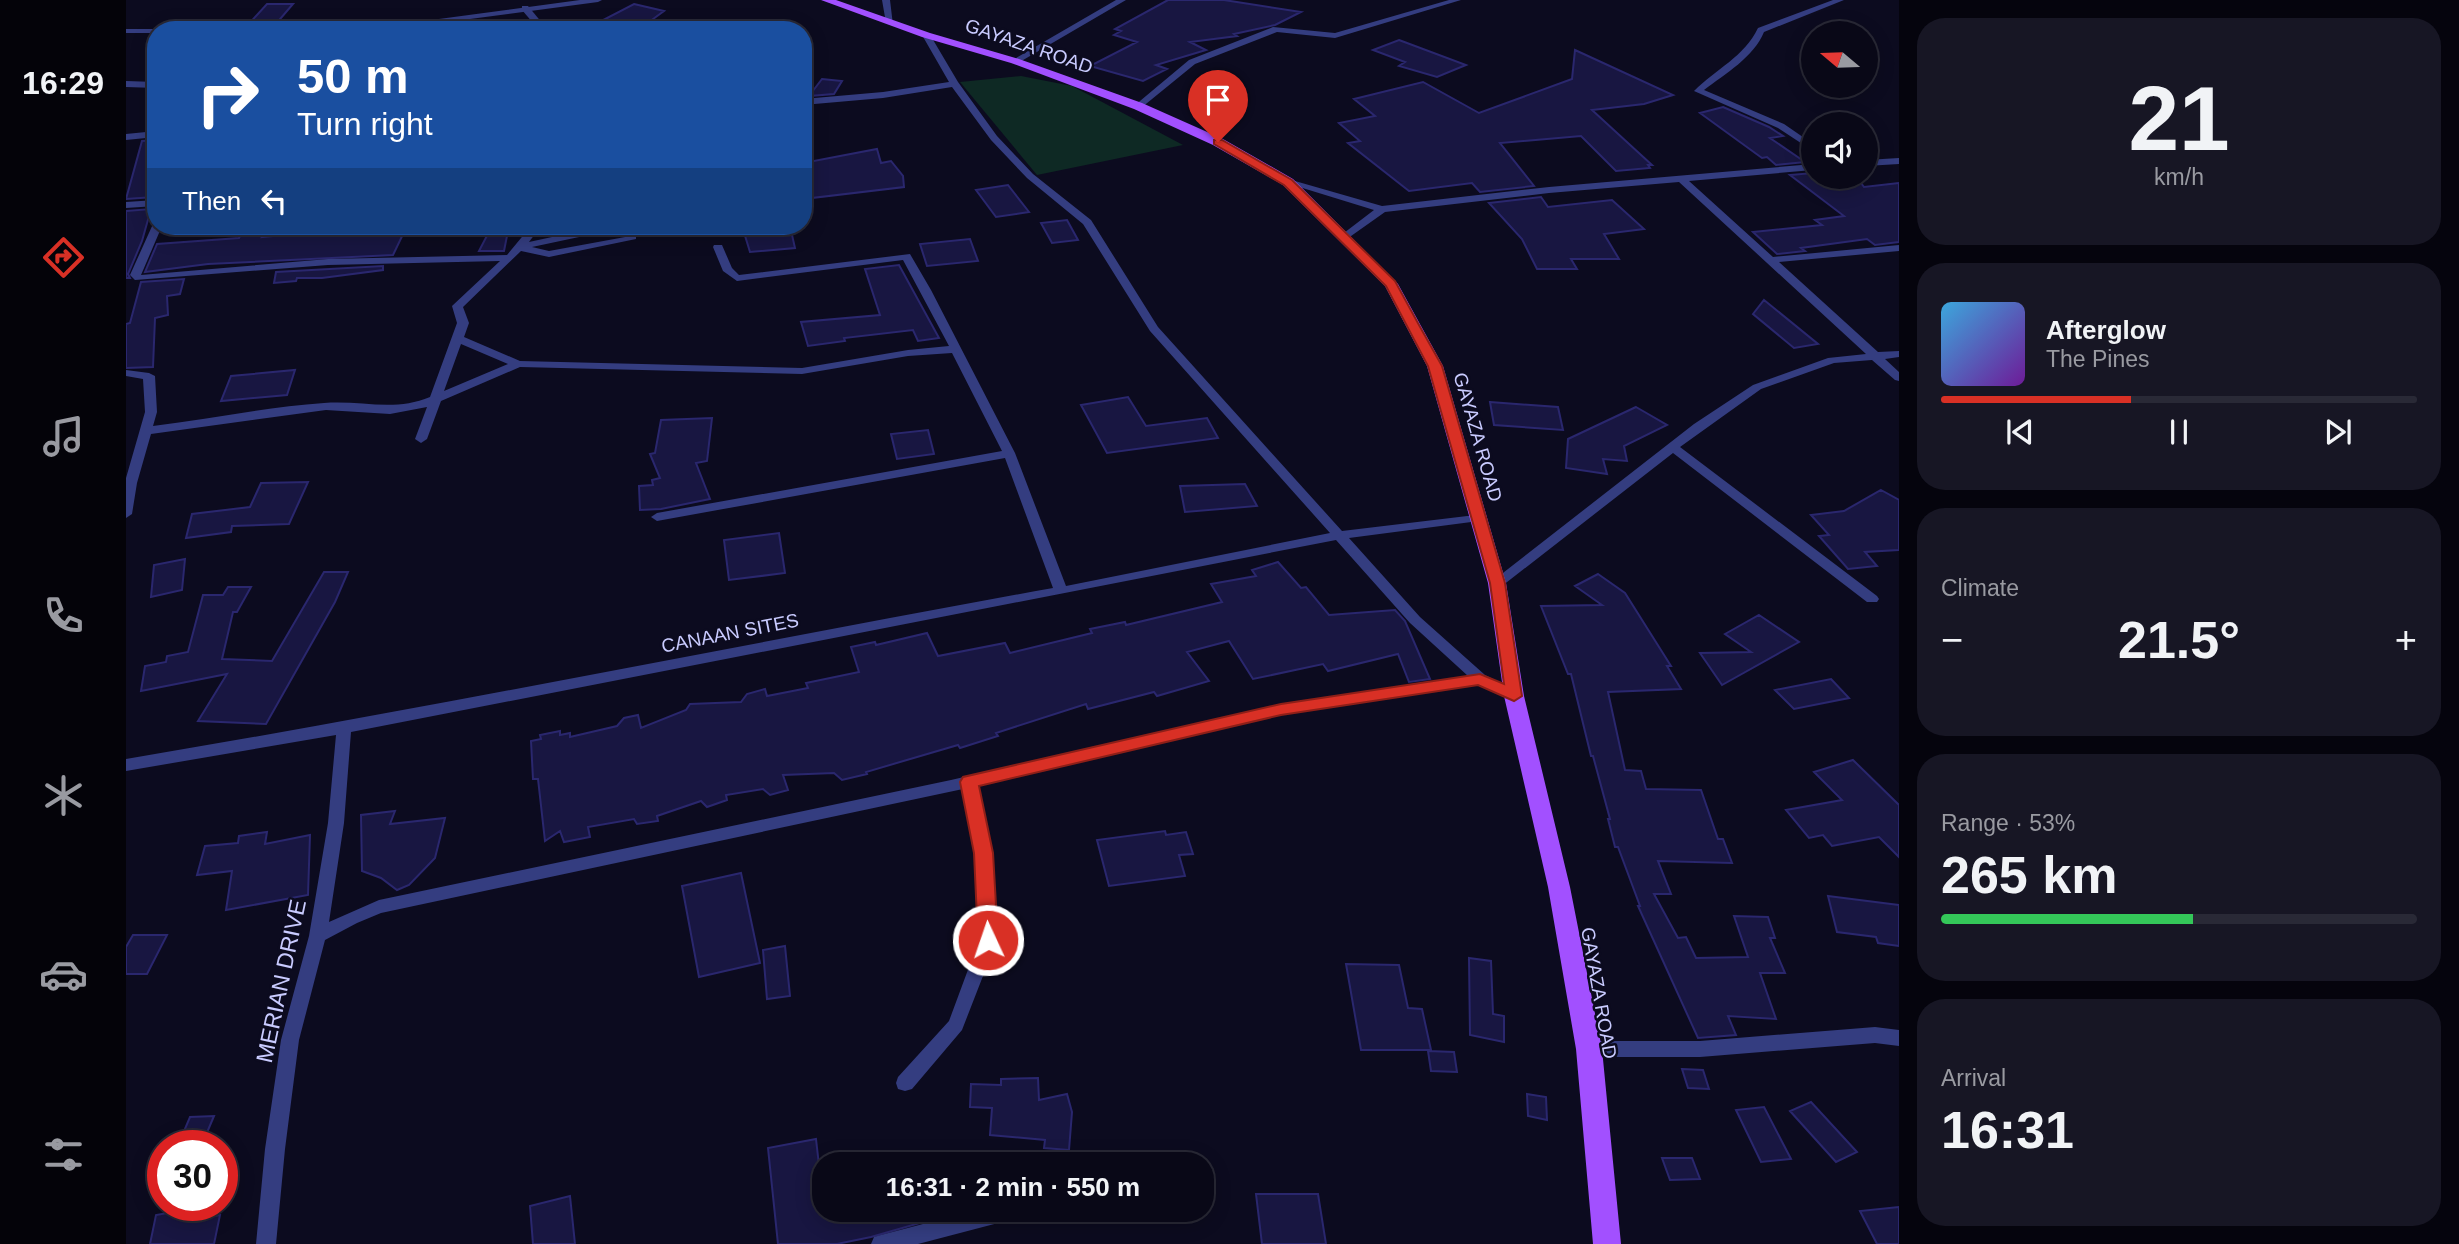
<!DOCTYPE html>
<meta charset="utf-8">
<style>
:root{--surface:#090817;--page:#171624;--text:#f1f3f6;--muted:#999aa1;--line:#292936;--accent:#d93025}
body{margin:0;font-family:Helvetica,sans-serif;background:var(--page);color:var(--text);height:100vh;display:flex;flex-direction:column;font-size:26px;white-space:nowrap}
*{box-sizing:border-box;margin:0}
p{font-size:23px;color:var(--muted)}
.icon{flex:none;width:38px;height:38px;fill:none;stroke:currentColor;stroke-width:2;stroke-linecap:round;stroke-linejoin:round}
.map{position:relative;flex:1;overflow:hidden}
.details{display:flex;flex-direction:column;gap:18px;padding:18px;background:#05040d;width:560px}
.details>*{flex:none}
.hud{position:absolute;left:21px;top:21px;width:665px;height:214px;border-radius:28px;box-shadow:0 4px 18px #0003,0 0 0 2px var(--line);background:#1a4fa0;color:#fff;overflow:hidden}
.needle{width:46px;rotate:289deg}
.fabs{position:absolute;left:1675px;top:21px;display:grid;gap:14px}
.fabs a{display:grid;place-items:center;width:77px;height:77px;border-radius:50%;background:var(--surface);box-shadow:0 4px 18px #0003,0 0 0 2px var(--line);font-size:35px}
.speed{position:absolute;left:21px;top:1130px;display:flex;gap:14px;font-size:35px;font-weight:700;text-align:center}
.speed>*{display:grid;place-content:center;width:91px;height:91px;border-radius:50%;background:var(--surface);box-shadow:0 4px 18px #0003,0 0 0 2px var(--line);line-height:1}
.speed .limit{border:10px solid #d22;background:#fff;color:#111}
.pin{position:absolute;display:grid;place-items:center;width:60px;height:60px;color:#fff;margin:-72px -30px;border-radius:50% 50% 50% 0;rotate:-45deg;box-shadow:0 0 7px #0007}
.pin .icon{rotate:45deg}
.me{position:absolute;width:77px;margin:-38px;rotate:357deg;stroke-linejoin:round;filter:drop-shadow(0 0 5px #0008)}
.turn{display:flex;align-items:center;gap:24px;height:147px;padding:0 35px;font-size:32px}
.turn .icon{width:91px;height:91px;stroke-width:2.5}
.turn b{display:block;font-size:49px;line-height:60px}
.then{display:flex;align-items:center;height:66px;padding:0 35px;background:#0003;gap:14px;font-size:26px}
.big{font-size:52px;font-weight:600;line-height:1.1}
.details .tile{flex:1;display:flex;flex-direction:column;justify-content:center;gap:10px;min-width:0;padding:0 24px;border-radius:28px;background:var(--page)}
.details .dial{align-items:center;gap:0}
.dial b{font-size:91px;line-height:1}
.song{display:flex;align-items:center;gap:21px}
.cover{width:84px;height:84px;border-radius:10px;background:linear-gradient(135deg,hsl(200 70% 55%),hsl(280 70% 35%))}
.played{height:7px;border-radius:4px;background:linear-gradient(90deg,var(--accent) 40%,var(--line) 40%)}
.keys{display:flex;justify-content:space-around;direction:ltr}
.heat{display:flex;justify-content:space-between;align-items:center;font-size:38px;direction:ltr}
.charge{height:10px;border-radius:5px;background:linear-gradient(90deg,#34c759 53%,var(--line) 0)}
.trip{position:absolute;left:686px;top:1152px;width:402px;height:70px;border-radius:28px;background:var(--surface);box-shadow:0 4px 18px #0003,0 0 0 2px var(--line);font-weight:600;line-height:70px;text-align:center}
main{display:flex;flex:1;min-height:0}
.tab-bar{display:flex;flex-direction:column;width:126px;justify-content:space-around;align-items:center;background:#040309;color:var(--muted)}
.tab-bar .icon{width:49px;height:49px}
.tab-bar .active{color:var(--accent)}
.tab-bar b{font-size:32px;color:var(--text)}
.map>svg:first-child{display:block}
.green{fill:#0e2924}
.building{fill:#181641;stroke:#2a276e;stroke-width:2}
.lines{fill:none;stroke-linecap:round;stroke-linejoin:round}
.service{fill:#343d80;fill-rule:evenodd}
.minor{fill:#343d80;fill-rule:evenodd}
.primary{fill:#a250ff;fill-rule:evenodd}
.route{fill:#d93025;stroke:#8d1f18;stroke-width:2}
.labels{text-anchor:middle;dominant-baseline:central;stroke-width:5;stroke-linejoin:round;paint-order:stroke}
.street-label{font-size:19px;fill:#c9cbff;stroke:#0c0b1f}
.near-street-label{font-size:23px;fill:#c9cbff;stroke:#0c0b1f}
</style>
<main>
<nav class="tab-bar">
<b>16:29</b>
<svg class="icon active" aria-label="directions" viewBox="0 0 24 24"><path d="M12 3l9 9-9 9-9-9zM9 14v-3h6M13 9l2 2-2 2"/></svg>
<svg class="icon" aria-label="music" viewBox="0 0 24 24"><path d="M9 18V5l10-2v13"/><circle cx="6" cy="18" r="3"/><circle cx="16" cy="16" r="3"/></svg>
<svg class="icon" aria-label="phone" viewBox="0 0 24 24"><path d="M5 4h4l2 5-3 2q2 4 5 5l2-3 5 2v4C11 20 4 13 5 4z"/></svg>
<svg class="icon" aria-label="climate" viewBox="0 0 24 24"><path d="M12 3v18M4 7l16 10M4 17L20 7"/></svg>
<svg class="icon" aria-label="car" viewBox="0 0 24 24"><path d="M5 17H2v-5l4-1 3-4h7l3 4 3 1v5h-3M9 17h6M6 11h13"/><circle cx="7" cy="17" r="2"/><circle cx="17" cy="17" r="2"/></svg>
<svg class="icon" aria-label="filters" viewBox="0 0 24 24"><path d="M4 7h16M4 17h16"/><circle cx="9" cy="7" r="2"/><circle cx="15" cy="17" r="2"/></svg>
</nav>
<div class="map">
<svg width="1773" height="1244" viewBox="0 0 1773 1244">
<rect width="100%" height="100%" fill="#0c0b1f"/>
<path class="green" d="M895,76L946,86L1057,145L911,175L834,82Z"/>
<path class="building" d="M1042,0H1098L1175,12L1149,25L1108,34L1111,36L1064,42L1080,50L1030,65L1041,69L1017,81L964,66L1011,42L988,35L995,31L989,29Z
M141,4H167L149,25L121,26Z
M508,4L538,11L512,30H458Z
M1273,40L1340,65L1311,77L1273,66L1279,62L1247,50Z
M1449,50L1547,95L1518,104L1466,110L1526,165H1522L1524,168L1490,171L1455,136L1374,143L1408,186L1354,192L1346,183L1283,191L1222,143L1234,141L1213,123L1249,116L1228,99L1297,82L1353,113L1446,79Z
M696,79L716,81L708,94L683,96Z
M1597,107L1643,127L1657,136L1644,138L1679,162L1650,165L1641,157L1636,158L1574,113Z
M30,140L28,197L0,199L16,141Z
M751,149L755,163L765,161L777,176L778,187L677,199V163Z
M1687,173V177L1732,179L1738,187L1773,183V242L1749,245L1741,239L1675,248L1679,251L1651,254L1627,232L1696,225L1689,220L1718,216L1664,175Z
M882,185L903,212L870,217L850,190Z
M1415,197L1422,207L1486,200L1518,229L1478,234L1493,259H1445L1451,269H1411L1396,239L1363,203Z
M25,209L16,241L2,274L4,278H0V211Z
M941,220L952,240L926,243L915,223Z
M184,226H281L267,255L82,264L19,272L31,244L113,238L116,232L140,230L136,237L178,233Z
M366,226H383L378,251H353Z
M616,226H664L669,248L624,252Z
M844,239L852,261L801,266L794,244Z
M773,265L813,338L792,341L787,330L718,338L719,341L682,346L675,322L754,315L739,269Z
M257,266V270L196,278H171L170,281L148,283L150,272Z
M58,279L54,294L41,296L42,315L29,318L27,367L0,368V324L4,323L15,282Z
M1638,300L1692,344L1668,348L1627,314Z
M169,370L161,395L95,401L105,376Z
M1002,397L1020,426L1081,418L1092,438L981,453L955,405Z
M1364,402L1432,407L1437,430L1368,425Z
M1510,407L1541,425L1498,446L1501,461L1477,459L1481,474L1440,468L1442,439Z
M586,418L581,461L570,463L584,499L535,509L514,510L513,486L527,485L526,480L534,478L524,454L529,453L535,420Z
M802,430L808,454L771,459L765,434Z
M182,482L163,524L106,526L105,532L60,538L66,514L124,507L135,483Z
M1119,484L1131,506L1059,512L1054,486Z
M1755,490L1773,500V550L1739,552L1751,566L1722,569L1693,536L1703,535L1685,515L1718,511Z
M653,533L659,573L603,580L598,540Z
M59,559L56,590L25,597L28,565Z
M1152,562L1175,588L1180,587L1203,615L1269,610L1279,621L1304,679L1283,682L1272,654L1202,671L1197,664L1127,679L1103,641L1061,652L1083,681L1031,696L1028,692L962,709L960,704L870,733L872,736L834,748L832,745L740,772L741,774L716,780L708,773L657,775L662,790L644,795L637,789L600,795L601,800L581,807L575,801L531,816L532,821L511,824L508,819L462,827L464,837L438,842L434,831L419,841L412,779H407L405,741L415,739L414,735L434,731V735L444,733V737L491,726L498,718L512,715L515,728L560,710L564,704L615,702L621,694L639,689L641,696L682,688L680,683L733,672L725,647L749,642L750,645L801,633L812,656L879,643L884,653L966,633L964,629L999,622L1000,625L1096,602L1085,584L1130,576L1126,570Z
M198,572H222L209,602L140,724L72,721L101,674L15,691L19,666L40,662L41,656L62,652L77,595H97L102,587H125L111,612H107L96,659L146,661Z
M1472,574L1499,593L1545,666H1541L1555,689L1482,692L1499,770L1515,771L1520,789L1575,790L1592,839H1597L1606,863L1532,861L1545,894H1528L1552,938L1560,937L1570,958L1622,957L1608,916L1642,917L1649,938H1644L1659,973H1634L1650,1019L1602,1016L1610,1035L1572,1038L1512,906H1514L1492,847H1489L1482,819H1484L1467,756H1465L1445,674H1442L1415,606L1476,605L1449,586Z
M1633,615L1673,642L1596,685L1574,653L1625,652L1599,634Z
M1705,679L1723,698L1668,709L1649,690Z
M1727,760L1773,805V857L1753,837L1706,846L1697,835L1683,838L1660,810L1716,800L1688,772Z
M269,811L264,824L319,818L309,858L283,885L271,890L255,878L236,871L235,815Z
M1039,831L1040,835L1060,832L1067,854L1053,855L1059,876L983,886L971,840Z
M141,832L139,844L184,835L182,895L100,910L106,871L71,875L79,846L112,843L113,836Z
M615,873L634,963L573,977L556,886Z
M1702,896L1773,905V946L1752,943L1750,937L1711,932Z
M7,935H41L21,974H0V947Z
M659,946L664,996L641,999L637,950Z
M1343,958L1365,961L1367,1014L1378,1016V1042L1344,1035Z
M1220,964L1273,965L1282,1008L1296,1009L1305,1050H1235Z
M1302,1051L1328,1052L1331,1072L1305,1071Z
M1556,1069L1577,1070L1583,1089L1562,1088Z
M912,1078L913,1100L941,1094L946,1112L943,1150L918,1148L919,1140L864,1135L866,1108L844,1107L845,1084L875,1085V1079Z
M1401,1094L1420,1097L1421,1120L1402,1116Z
M1685,1102L1731,1152L1710,1162L1664,1111Z
M1638,1107L1665,1159L1635,1162L1610,1110Z
M88,1116L77,1142L53,1143L64,1117Z
M690,1139L698,1209L839,1210L745,1237L711,1244H652L642,1148Z
M1536,1158H1566L1574,1179L1544,1180Z
M1130,1194H1192L1200,1244H1136Z
M444,1196L449,1244H407L404,1206Z
M64,1206H84L82,1217L94,1215L88,1244H24L30,1215L63,1209Z
M1773,1207V1244H1751L1734,1211Z"/>
<g class="lines">
<path class="service" d="M396,6H402L422,30H413L396,10Z"/>
<path class="minor" d="M454,0H476L472,2L268,29L118,30L122,28L268,25Z
M756,0H764L767,25L760,23Z
M990,0H1000L892,63L885,61Z
M1323,0H1335L1209,38L1151,32L1069,64L1015,108L1008,106L1063,60L1147,27L1209,33Z
M1707,0H1718L1638,32C1628,57 1599,74 1578,90L1658,124L1687,144V151L1652,128L1568,91C1590,69 1618,57 1632,28Z
M0,29H30L33,30H30V33H0Z
M797,33H803L832,82L871,136L907,174L965,220L1032,327L1216,531L1358,514L1359,517L1353,521L1223,538L1294,617L1359,675L1393,692L1395,696L1388,701L1352,684L1155,714L851,785L865,853L871,940L836,1030L786,1089L779,1091L772,1089L770,1083L772,1077L823,1021L853,940L849,853L837,789L255,913L231,923L199,940L173,1040L159,1149L150,1244H130L139,1149L155,1040L183,936L202,823L210,735L0,771V759C310,707 618,644 927,588L879,458L531,521L525,517L531,513L876,451L826,353L782,356L676,374L394,367L315,401L301,439L295,443L289,439L301,407L264,414L200,410L25,434L11,483L6,514L0,518V478L19,412L17,379L0,376V370L23,373L29,376L31,412L27,426C84,419 141,407 198,403C235,400 269,412 304,397L331,323L326,306L374,261L202,265L9,280L4,275L27,224L36,226L15,275L202,259L381,255L405,226H415L403,242L472,227L477,230L472,233L406,247L423,251L510,235V239L423,257L395,251L337,307L343,323L338,337L394,361L676,368L782,350L823,346L777,260L611,281L597,271L587,247L588,245H596L606,268L613,275L784,254L805,290L889,453L940,586L1204,533L1024,331L957,224L901,178L865,140L826,87L757,98L677,105V99L757,92L823,82L796,35ZM335,344L382,364L318,391ZM1210,540L1284,623L1342,676L1155,704L825,780L253,900L203,922L218,823L225,732Z
M0,81L30,82V88L0,87Z
M30,131V137L0,140V134Z
M1773,158V164L1740,166V160Z
M1687,164V170L1563,181L1647,257L1773,245V251L1653,262L1752,352L1773,351V357L1759,359L1773,372V381L1769,380L1746,360L1708,363L1635,389L1554,447L1751,596L1753,599L1751,602H1741L1547,453L1376,586H1366L1364,583L1568,424L1627,385L1702,358L1740,354L1553,182L1423,193L1259,212L1218,241L1213,238L1214,236L1248,210L1157,182L1162,179L1256,206L1423,187Z
M30,200V206L0,208V202Z
M1749,1027L1773,1030V1046L1749,1043L1574,1057H1463L1457,1054L1454,1049L1457,1044L1463,1041H1574Z
M854,1209H884L886,1213L883,1220L876,1222L792,1244H745L748,1237L755,1235Z"/>
<path class="primary" d="M695,0H710L804,33L893,59L1016,103L1097,139L1167,179L1272,284L1317,366L1380,583L1398,696L1444,887L1476,1049L1495,1244H1467L1450,1049L1422,887L1378,696L1362,583L1301,366L1259,286L1157,185L1087,145L1008,109L885,63L796,37Z"/>
</g>
<path class="route" d="M1088,140H1096L1166,180L1269,281L1293,325L1316,366L1379,583L1396,696L1388,701L1352,685L1155,715L853,786L867,853L872,940L869,945L862,948L855,945L852,940L848,853L834,782L837,777L1155,704L1354,674L1378,684L1364,583L1302,366L1260,286L1158,185L1088,144Z"/>
<g class="labels">
<g class="street-label">
<text transform="translate(903 46) rotate(19)">GAYAZA ROAD</text>
<text transform="translate(1352 437) rotate(74)">GAYAZA ROAD</text>
<text transform="translate(604 633) rotate(-11)">CANAAN SITES</text>
<text transform="translate(1473 993) rotate(80)">GAYAZA ROAD</text>
</g>
<g class="near-street-label">
<text transform="translate(155 981) rotate(-78)">MERIAN DRIVE</text>
</g>
</g>
</svg>
<div class="fabs">
<a><svg class="needle" viewBox="-14 -14 28 28"><path d="M0-13l5 13h-10z" fill="#e53935"/><path d="M0 13l5-13h-10z" fill="#999aa1"/></svg></a>
<a><svg class="icon" aria-label="sound" viewBox="0 0 24 24"><path d="M4 9h4l5-4v14l-5-4H4zM17 9q2 3 0 6"/></svg></a>
</div>
<div class="speed"><div class="limit">30</div></div>
<div class="pin" style="left:1092px;top:142px;background:#d93025"><svg class="icon" aria-label="arrive" viewBox="0 0 24 24"><path d="M6 21V4h12l-3 4 3 4H6"/></svg></div>
<svg class="me" style="left:862px;top:940px" viewBox="-20 -20 40 40"><circle r="17" fill="#d93025" stroke="#fff" stroke-width="3"/><path d="M0-11L8 9 0 5-8 9z" fill="#fff"/></svg>
<div class="trip">16:31 · 2 min · 550 m</div>
<div class="hud">
<div class="turn"><svg class="icon" aria-label="right" viewBox="0 0 24 24"><path d="M7 20v-9h11M14 6l5 5-5 5"/></svg><div><b>50 m</b>Turn right</div></div>
<div class="then">Then<svg class="icon" aria-label="left" viewBox="0 0 24 24"><path d="M17 20v-9H6M10 6l-5 5 5 5"/></svg></div>
</div>
</div>
<section class="details">
<div class="tile dial"><b>21</b><p>km/h</p></div>
<div class="tile">
<div class="song"><i class="cover"></i><div><b>Afterglow</b><p>The Pines</p></div></div>
<div class="played"></div>
<div class="keys"><svg class="icon" aria-label="previous" viewBox="0 0 24 24"><path d="M18 5L8 12l10 7zM5 5v14"/></svg><svg class="icon" aria-label="pause" viewBox="0 0 24 24"><path d="M8 5v14M16 5v14"/></svg><svg class="icon" aria-label="next" viewBox="0 0 24 24"><path d="M6 5l10 7-10 7zM19 5v14"/></svg></div>
</div>
<div class="tile"><p>Climate</p>
<div class="heat"><a>−</a><b class="big">21.5°</b><a>+</a></div>
</div>
<div class="tile"><p>Range · 53%</p><b class="big">265 km</b><div class="charge"></div></div>
<div class="tile"><p>Arrival</p><b class="big">16:31</b></div>
</section>
</main>
